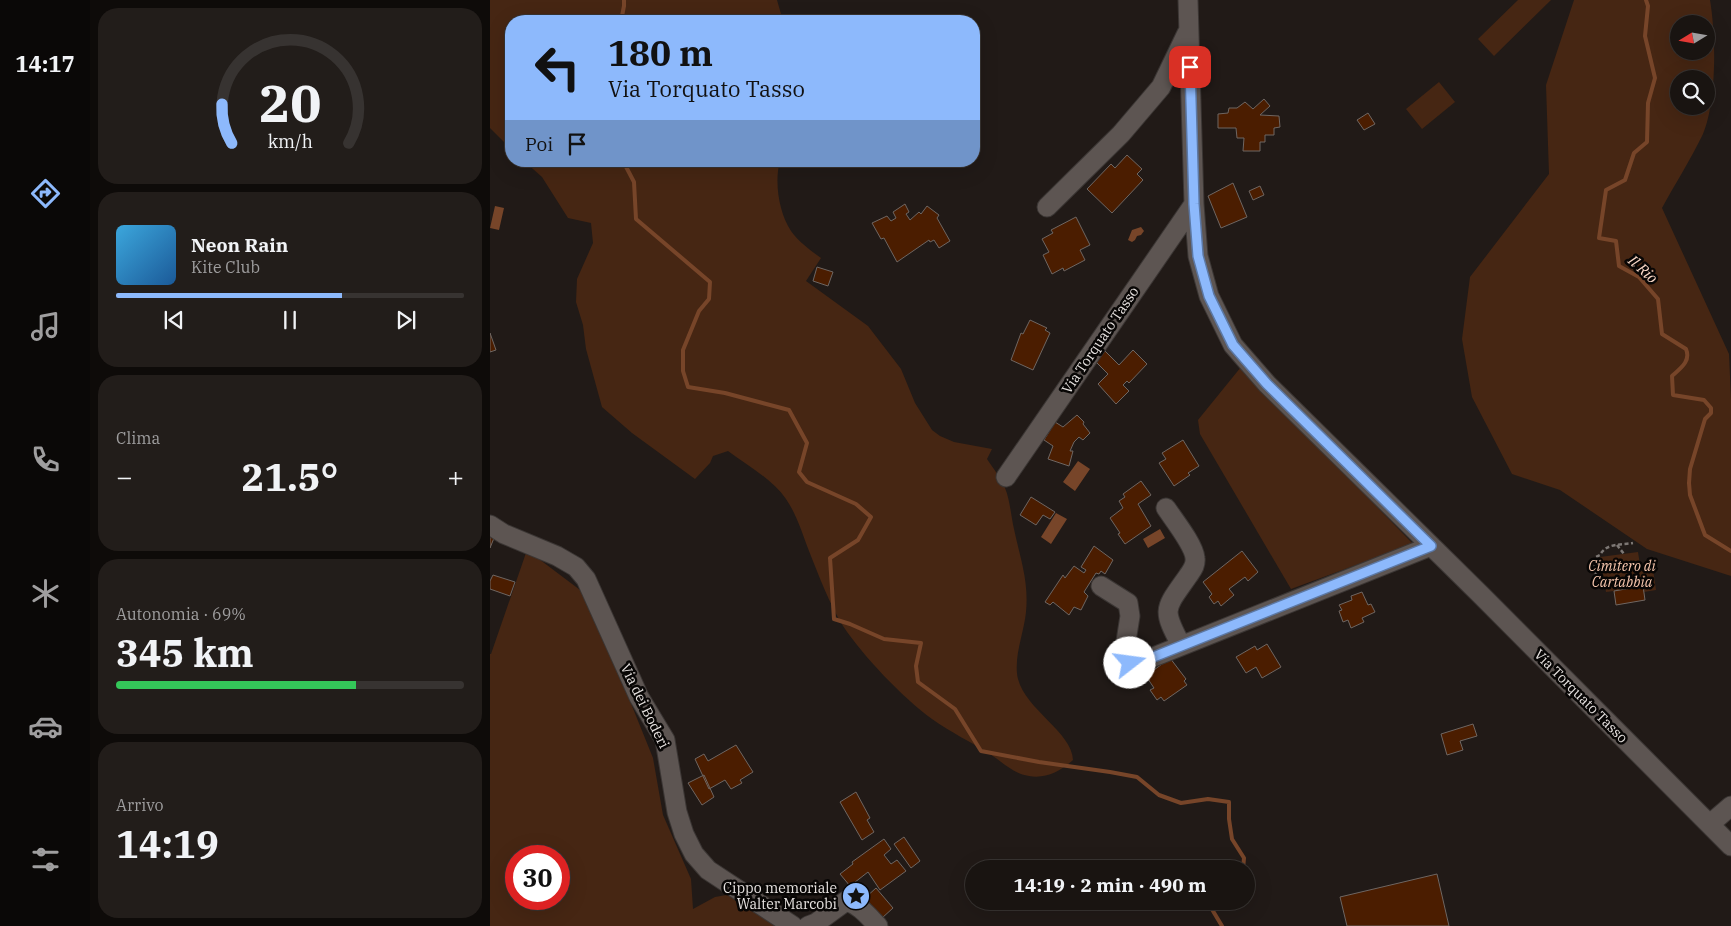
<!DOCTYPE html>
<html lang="it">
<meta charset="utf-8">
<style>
:root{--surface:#191411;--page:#221d1a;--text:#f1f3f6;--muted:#9f9e9f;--line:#373331;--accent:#8db9fc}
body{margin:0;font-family:"IBM Plex Serif",serif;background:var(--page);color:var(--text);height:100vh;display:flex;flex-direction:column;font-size:19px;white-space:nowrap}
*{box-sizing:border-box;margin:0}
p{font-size:16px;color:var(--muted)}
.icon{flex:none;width:28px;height:28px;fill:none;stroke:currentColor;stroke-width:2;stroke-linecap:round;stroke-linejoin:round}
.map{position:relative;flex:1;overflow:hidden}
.panel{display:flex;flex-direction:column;gap:8px;padding:8px;background:#0e0b09;width:400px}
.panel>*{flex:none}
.hud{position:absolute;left:15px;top:15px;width:475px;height:152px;border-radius:20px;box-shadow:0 5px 20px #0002,0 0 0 1px var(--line);background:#8db9fc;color:#111;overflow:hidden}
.needle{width:32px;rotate:259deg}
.buttons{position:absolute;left:1180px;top:15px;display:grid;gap:10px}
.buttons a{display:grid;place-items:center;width:45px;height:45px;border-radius:50%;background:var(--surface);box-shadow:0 5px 20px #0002,0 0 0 1px var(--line);font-size:25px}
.speed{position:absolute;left:15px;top:845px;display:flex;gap:10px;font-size:25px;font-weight:700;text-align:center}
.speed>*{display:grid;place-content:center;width:65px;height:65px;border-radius:50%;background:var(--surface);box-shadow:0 5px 20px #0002,0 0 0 1px var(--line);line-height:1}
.speed .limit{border:8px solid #d22;background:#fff;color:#111}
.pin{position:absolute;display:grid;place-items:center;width:42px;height:42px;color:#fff;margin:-21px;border-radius:10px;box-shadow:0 2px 8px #0006}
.me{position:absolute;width:55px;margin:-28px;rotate:75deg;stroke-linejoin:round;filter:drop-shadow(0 0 4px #0008)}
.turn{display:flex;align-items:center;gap:18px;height:105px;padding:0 20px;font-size:22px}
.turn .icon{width:65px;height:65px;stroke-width:2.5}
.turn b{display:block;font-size:35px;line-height:42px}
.then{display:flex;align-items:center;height:48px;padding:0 20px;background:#0003;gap:10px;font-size:19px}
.big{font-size:38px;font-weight:800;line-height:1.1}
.panel .widget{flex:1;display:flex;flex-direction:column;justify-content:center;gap:8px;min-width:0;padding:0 18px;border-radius:20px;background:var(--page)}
.panel .dial{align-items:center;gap:0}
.dial svg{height:130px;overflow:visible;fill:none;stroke:var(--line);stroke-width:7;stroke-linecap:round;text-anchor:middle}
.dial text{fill:var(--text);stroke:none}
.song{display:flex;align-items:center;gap:15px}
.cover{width:60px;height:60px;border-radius:8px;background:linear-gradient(135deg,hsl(200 70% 55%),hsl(210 70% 35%))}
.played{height:5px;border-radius:2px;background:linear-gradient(90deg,var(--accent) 65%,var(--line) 65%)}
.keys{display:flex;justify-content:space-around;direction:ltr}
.heat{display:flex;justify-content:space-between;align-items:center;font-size:28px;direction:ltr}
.charge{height:8px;border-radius:4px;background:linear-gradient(90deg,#34c759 69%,var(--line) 0)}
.trip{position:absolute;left:475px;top:860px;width:290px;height:50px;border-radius:25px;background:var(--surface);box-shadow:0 5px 20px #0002,0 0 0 1px var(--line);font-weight:800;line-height:50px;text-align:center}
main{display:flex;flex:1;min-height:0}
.tab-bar{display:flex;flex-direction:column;width:90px;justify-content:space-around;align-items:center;background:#0a0807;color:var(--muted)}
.tab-bar .icon{width:35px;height:35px}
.tab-bar .current{color:var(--accent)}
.tab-bar b{font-size:22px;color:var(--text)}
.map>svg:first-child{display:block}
.green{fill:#462613;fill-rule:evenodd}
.water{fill:#774529}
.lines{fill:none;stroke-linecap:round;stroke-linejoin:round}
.stream{stroke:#774529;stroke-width:4}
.building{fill:#4b1d00;stroke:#6e6662}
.minor-casing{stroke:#3b3634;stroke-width:21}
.path{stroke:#7d7774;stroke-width:2.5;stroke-dasharray:4 2.5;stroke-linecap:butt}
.minor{stroke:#5d5552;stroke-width:19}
.route-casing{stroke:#5c78a4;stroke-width:12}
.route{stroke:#8db9fc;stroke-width:9}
.labels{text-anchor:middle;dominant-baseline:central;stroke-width:5;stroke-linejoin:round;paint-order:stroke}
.street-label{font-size:14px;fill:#e7e2e0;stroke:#080605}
.park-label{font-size:14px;font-style:italic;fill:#f8c7ae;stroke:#080605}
.poi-label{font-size:14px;fill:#e7e2e0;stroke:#080605;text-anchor:end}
.water-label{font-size:15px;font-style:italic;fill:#fddbca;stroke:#080605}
</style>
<main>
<nav class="tab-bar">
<b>14:17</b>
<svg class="icon current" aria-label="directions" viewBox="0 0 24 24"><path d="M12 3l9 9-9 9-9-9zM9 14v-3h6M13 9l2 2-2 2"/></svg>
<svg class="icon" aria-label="music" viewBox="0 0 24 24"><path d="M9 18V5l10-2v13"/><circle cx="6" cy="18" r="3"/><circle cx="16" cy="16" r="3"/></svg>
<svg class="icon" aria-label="phone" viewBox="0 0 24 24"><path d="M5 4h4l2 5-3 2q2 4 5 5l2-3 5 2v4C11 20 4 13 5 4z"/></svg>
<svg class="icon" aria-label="climate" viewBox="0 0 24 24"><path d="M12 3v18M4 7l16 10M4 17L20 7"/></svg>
<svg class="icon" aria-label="car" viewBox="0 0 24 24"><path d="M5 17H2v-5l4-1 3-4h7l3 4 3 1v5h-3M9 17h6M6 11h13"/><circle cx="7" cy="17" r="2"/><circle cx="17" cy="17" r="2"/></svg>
<svg class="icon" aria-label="filters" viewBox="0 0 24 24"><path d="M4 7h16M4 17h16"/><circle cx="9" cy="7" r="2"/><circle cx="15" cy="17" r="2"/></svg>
</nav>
<section class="panel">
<div class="widget dial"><svg viewBox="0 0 100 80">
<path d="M14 69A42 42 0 1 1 86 69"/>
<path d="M14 69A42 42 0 0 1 8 45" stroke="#8db9fc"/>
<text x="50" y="56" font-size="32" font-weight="700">20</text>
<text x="50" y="72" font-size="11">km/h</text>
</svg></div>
<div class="widget">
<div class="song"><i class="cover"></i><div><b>Neon Rain</b><p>Kite Club</p></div></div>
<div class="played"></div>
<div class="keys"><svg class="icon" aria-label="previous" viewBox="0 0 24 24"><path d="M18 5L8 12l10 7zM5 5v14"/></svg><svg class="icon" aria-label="pause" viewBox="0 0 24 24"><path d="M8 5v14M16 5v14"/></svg><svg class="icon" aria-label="next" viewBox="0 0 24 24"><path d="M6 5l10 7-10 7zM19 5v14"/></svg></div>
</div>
<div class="widget"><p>Clima</p>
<div class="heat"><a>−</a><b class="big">21.5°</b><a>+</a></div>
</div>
<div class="widget"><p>Autonomia · 69%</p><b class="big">345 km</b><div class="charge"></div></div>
<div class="widget"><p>Arrivo</p><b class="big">14:19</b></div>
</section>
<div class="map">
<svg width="1241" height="926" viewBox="0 0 1241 926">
<rect width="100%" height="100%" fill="#211a17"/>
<path class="green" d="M0,0H287L293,21H21V149L0,128Z
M1028,0H1061L1004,56L988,39Z
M1084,0H1220C1226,35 1227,101 1213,134C1201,159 1185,184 1172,208L1239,354L1241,399V576L1157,549L1070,490L1022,474L982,397L972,339L980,277L1059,174L1056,85ZM1189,24H1216V51H1189ZM1189,79H1216V106H1189Z
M949,82L965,102L932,129L916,109Z
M34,161H290C284,182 289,213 301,231C309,242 320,250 331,258L316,281L378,326L411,369L425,403L442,430L450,436L464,442L502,449L497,459C503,468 511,478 515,488C520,500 521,516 524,529C530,558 539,581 536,612C534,633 523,658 528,679C536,710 582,732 583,760C571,771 556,779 539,776C524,774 512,762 500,754C481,742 460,732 442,719C412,697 374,657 353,626C339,603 329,576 319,551C312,533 307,515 296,499C282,479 257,465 238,451L223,456L220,463L205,479L142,433L112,407L96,349L93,325L86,302L87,279L103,243L101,223L78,218L52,177Z
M751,367L923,544L801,589L710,434L708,420Z
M37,550L106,602L123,659L163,758L173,815L201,879L203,909L225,897L242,894L274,913L285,926H0V654H1ZM26,856H69V899H26Z
M1148,552L1151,571L1163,569L1166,590L1154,592L1155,600L1126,605L1124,591L1116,592L1110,557Z"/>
<path class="water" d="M5,206L14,208L9,230L0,228Z
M651,227L654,231L651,235L647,236L645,240L642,242L638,240L642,230Z
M588,461L600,469L585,491L573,482Z
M566,513L577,519L561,544L551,537Z
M670,529L675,538L658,548L653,539Z"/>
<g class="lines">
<path class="stream" d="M1156,0L1158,6L1155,36L1165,78L1158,103L1157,142L1144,153L1135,180L1116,190L1109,238L1126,241L1129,266L1149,277L1168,299L1172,334L1196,349C1201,361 1191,368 1182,376L1183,395L1214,400L1221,408V413L1215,419L1200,469L1199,483L1200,495L1215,535L1241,551
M131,21L134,6V0
M133,161L144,182L146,219L220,282L219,299L209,311L193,350V371L198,387L235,393L299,410L317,443L309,472L317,482L366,504L381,517L368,540L340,558L344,619L360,624L394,639L431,643L426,666L428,682L465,709L491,751L549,762L620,772L647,777L669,795L691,803L718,799L739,802V819L742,839L754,858L753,869
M717,901L732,926"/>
</g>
<path class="building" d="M774,99L780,106L770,115L789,116L790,127L784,128V135H775V142H770V151H753L754,138H747L746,128H728V114L738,113L739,108H747L755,102L763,109Z
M878,113L885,124L874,130L867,120Z
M637,155L652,169L647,174L653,180L622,213L597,189L621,164L625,168Z
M743,183L757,217L731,228L718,196Z
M770,186L774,195L763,200L759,191Z
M415,204L419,212L416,214L420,220L429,212L431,214L437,206L449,215L447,218L460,241L449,248L444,240L440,242L439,240L407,262L394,238L391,239L382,223L397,216L401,221L406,218L403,212Z
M586,217L600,245L590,250L595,260L574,271L573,268L562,274L553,255L559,252L552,239L563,233L561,230Z
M327,267L343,272L338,286L323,281Z
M540,320L557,328L555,330L560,333L543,370L521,360L531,333L533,334Z
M0,333L6,350L0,352Z
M614,350L629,365L643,350L657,364L639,383L637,381L633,385L639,391L626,404L608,384L618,374L604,360Z
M587,415L594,422L593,424L600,433L593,440L589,437L584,442L580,451H583L579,466L558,459L563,446L554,440L565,422L573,427Z
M693,440L709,466L698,473L700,475L684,486L669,463L676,459L672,453Z
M651,481L661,495L648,504L661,526L635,544L628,534L630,533L620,518L633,508L629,501L635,497L633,494Z
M541,497L565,512L560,519L553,515L546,525L530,515Z
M0,536L4,538L0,548Z
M604,546L623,560L615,574L611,571L609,574L606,573L594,592L598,596L591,610L584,607L579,615L563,602L560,605L555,602L573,575L575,578L584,566L594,573L596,570L591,567Z
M752,551L768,572L758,581L755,577L739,589L744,595L731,606L728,601L724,604L719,597L722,594L713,582Z
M3,575L25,582L20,596L0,589V581Z
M1153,586L1155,600L1126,605L1124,591Z
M872,592L878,605L881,604L885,612L872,618L874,622L861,628L858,620L853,622L849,611L852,610L849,605L862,600L861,596Z
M777,644L791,667L772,678L766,667L756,673L746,657L765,646L767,650Z
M680,658L696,679L694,681L697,685L674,701L671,697L667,700L660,690L664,688L656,676Z
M983,724L987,736L970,741L973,750L957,755L951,734Z
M246,745L263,772L250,780L252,783L241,789L235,780L219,789L205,759L214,754L218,761Z
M214,775L224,797L212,805L198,783Z
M366,792L380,818L377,820L384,832L372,840L350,802Z
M414,837L430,861L421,868L404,844Z
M394,839L401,849L394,855L401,864L407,860L416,871L390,890L378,872L360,886L350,874L363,864L362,862Z
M947,874L959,926H857L850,897Z
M386,888L403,908L392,918L375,898Z"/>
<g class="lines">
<defs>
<path id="minor" d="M698,0L704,204L708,256L719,296L743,345L777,384L991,595L1241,846
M557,207L631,134L671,87L697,33
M516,477L704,204
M676,508C684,520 704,545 705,558C706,566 702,570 698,576C675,609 671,608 691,645
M0,525L14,534L67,556L86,567L96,579L149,697L175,740L187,812L194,834L204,854L218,870L303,926
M611,586L638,603L640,616L634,654L636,661L640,663L661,658L941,546
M1220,824L1241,806
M318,926L326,923L356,901C370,905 378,916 388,926"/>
</defs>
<use href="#minor" class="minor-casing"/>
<path class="path" d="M1127,545L1134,554
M1106,575L1104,558L1110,555C1116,543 1131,545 1143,543"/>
<use href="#minor" class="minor"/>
</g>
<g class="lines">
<defs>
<path id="route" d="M640,663L661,658L941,546L777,384L743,345L719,296L708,256L704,204L700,67"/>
</defs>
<use href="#route" class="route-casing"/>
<use href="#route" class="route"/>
</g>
<defs>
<symbol id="sight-disc" viewBox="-11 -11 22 22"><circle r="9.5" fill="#8db9fc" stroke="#080605"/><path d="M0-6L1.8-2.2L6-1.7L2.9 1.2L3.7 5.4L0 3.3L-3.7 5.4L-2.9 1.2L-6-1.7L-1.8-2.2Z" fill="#111"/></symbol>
</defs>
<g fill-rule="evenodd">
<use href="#sight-disc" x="350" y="880" width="32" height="32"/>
</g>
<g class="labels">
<g class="street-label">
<text transform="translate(610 340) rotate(-56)">Via Torquato Tasso</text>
<text transform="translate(1091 696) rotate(45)">Via Torquato Tasso</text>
<text transform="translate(155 706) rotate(64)">Via dei Boderi</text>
</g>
<g class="park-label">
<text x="1132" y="566">Cimitero di<tspan x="1132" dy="16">Cartabbia</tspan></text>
</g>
<g class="poi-label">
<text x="347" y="888">Cippo memoriale<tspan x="347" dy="16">Walter Marcobi</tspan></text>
</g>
<g class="water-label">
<text transform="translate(1153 269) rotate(42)">Il Rio</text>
</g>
</g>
</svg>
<div class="buttons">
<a><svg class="needle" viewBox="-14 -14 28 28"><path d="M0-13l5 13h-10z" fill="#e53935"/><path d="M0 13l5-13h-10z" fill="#9f9e9f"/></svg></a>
<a><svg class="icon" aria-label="search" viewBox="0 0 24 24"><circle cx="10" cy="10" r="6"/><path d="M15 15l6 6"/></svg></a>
</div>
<div class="speed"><div class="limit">30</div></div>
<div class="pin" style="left:700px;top:67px;background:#d93025"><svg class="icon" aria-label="arrive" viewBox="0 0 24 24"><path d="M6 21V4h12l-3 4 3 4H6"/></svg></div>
<svg class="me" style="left:640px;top:663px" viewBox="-20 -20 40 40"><circle r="19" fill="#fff"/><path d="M0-13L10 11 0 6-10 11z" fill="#8db9fc"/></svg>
<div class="trip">14:19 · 2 min · 490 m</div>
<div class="hud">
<div class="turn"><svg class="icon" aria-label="left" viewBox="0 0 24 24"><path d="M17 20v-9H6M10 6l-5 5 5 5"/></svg><div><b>180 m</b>Via Torquato Tasso</div></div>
<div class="then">Poi<svg class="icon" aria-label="arrive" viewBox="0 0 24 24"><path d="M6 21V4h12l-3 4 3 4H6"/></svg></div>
</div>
</div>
</main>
